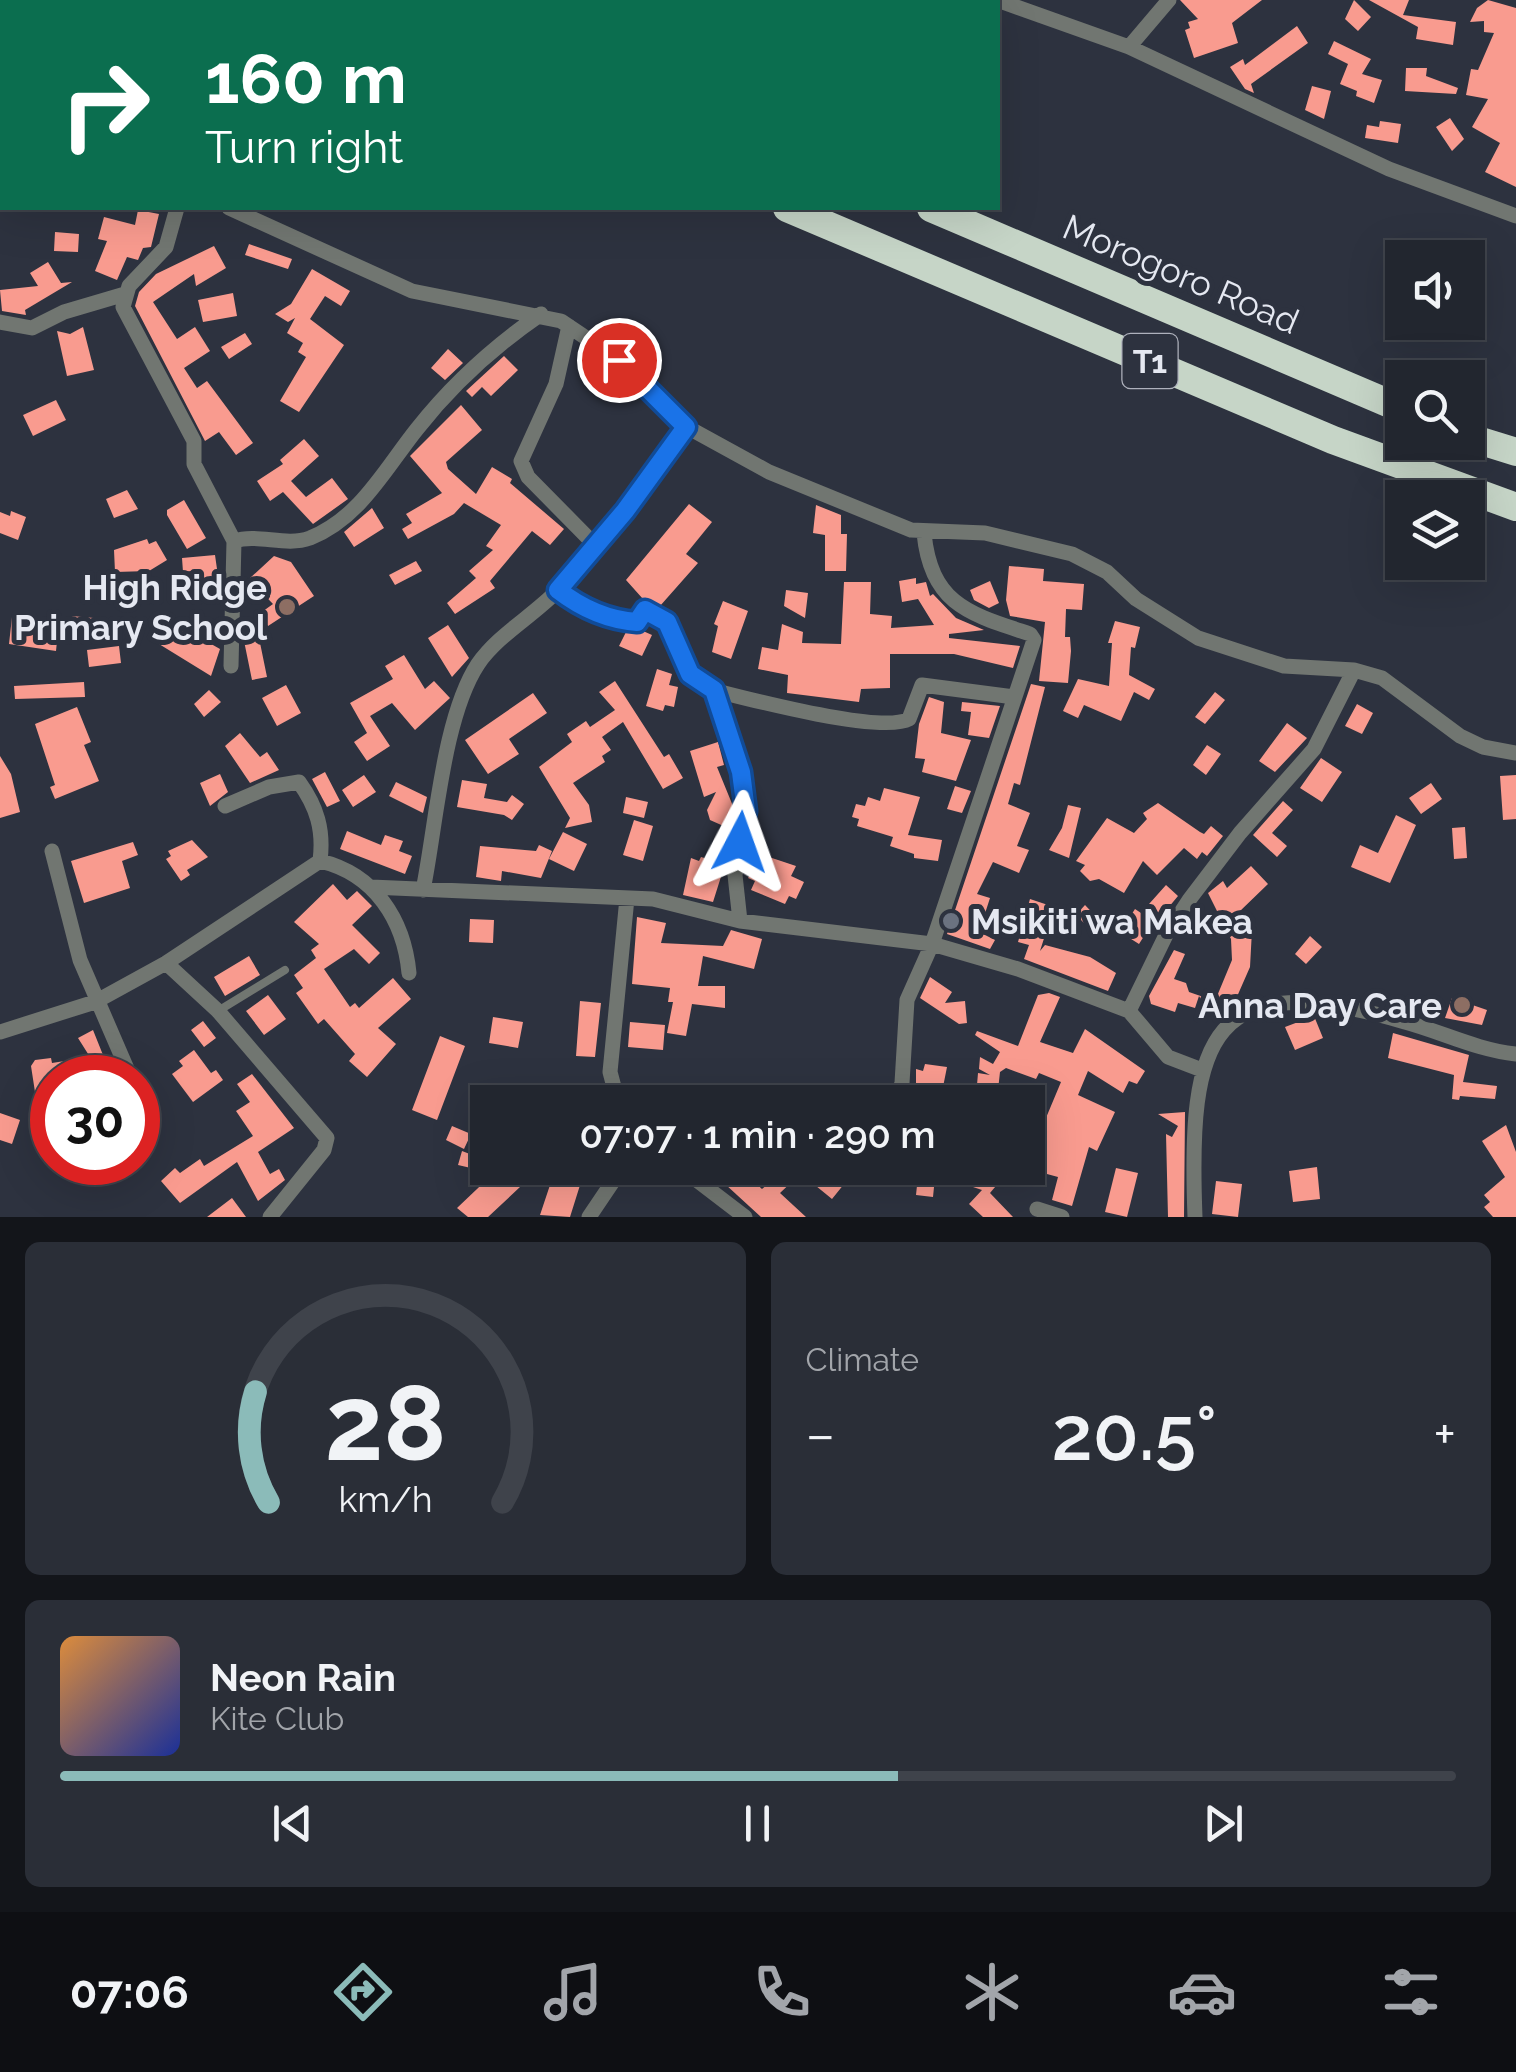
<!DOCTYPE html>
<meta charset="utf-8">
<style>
:root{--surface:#22262f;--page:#2a2e37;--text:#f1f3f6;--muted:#a2a5aa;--line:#3f434b;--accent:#8bbbb9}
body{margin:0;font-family:Raleway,sans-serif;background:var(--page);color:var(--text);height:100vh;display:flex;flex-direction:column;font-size:38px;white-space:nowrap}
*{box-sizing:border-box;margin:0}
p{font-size:32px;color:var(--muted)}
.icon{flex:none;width:55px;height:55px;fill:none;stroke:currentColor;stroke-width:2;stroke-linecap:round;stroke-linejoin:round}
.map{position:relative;height:1217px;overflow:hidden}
.panel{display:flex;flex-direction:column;gap:25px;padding:25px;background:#13151a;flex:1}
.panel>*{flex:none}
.guide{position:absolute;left:0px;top:0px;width:1000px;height:210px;box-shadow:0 10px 40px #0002,0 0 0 2px var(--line);background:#0b6e4f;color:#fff;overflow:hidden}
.fabs{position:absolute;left:1385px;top:240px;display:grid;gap:20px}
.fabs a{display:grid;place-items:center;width:100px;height:100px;border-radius:0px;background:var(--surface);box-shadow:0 10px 40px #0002,0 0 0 2px var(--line);font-size:50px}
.speed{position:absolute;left:30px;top:1055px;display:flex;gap:20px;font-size:50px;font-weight:700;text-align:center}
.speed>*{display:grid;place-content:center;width:130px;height:130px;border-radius:50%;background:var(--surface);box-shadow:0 10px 40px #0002,0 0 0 2px var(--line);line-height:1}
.speed .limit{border:15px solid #d22;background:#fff;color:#111}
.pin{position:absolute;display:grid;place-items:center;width:85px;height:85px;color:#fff;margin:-42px;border:5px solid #fff;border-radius:50%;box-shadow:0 2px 10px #0007}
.me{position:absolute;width:110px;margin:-55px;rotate:4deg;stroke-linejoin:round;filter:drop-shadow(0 0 8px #0008)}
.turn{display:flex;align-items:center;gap:35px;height:210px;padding:0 40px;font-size:45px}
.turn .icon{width:130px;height:130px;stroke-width:2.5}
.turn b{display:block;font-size:70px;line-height:85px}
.big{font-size:75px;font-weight:600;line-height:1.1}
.panel .widget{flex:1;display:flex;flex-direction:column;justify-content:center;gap:15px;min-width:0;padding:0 35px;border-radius:15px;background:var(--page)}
.panel .dial{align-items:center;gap:0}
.dial svg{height:260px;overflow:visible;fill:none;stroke:var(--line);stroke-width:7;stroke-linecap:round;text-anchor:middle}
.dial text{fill:var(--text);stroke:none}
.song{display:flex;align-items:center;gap:30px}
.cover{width:120px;height:120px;border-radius:15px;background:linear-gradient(135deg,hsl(30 70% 55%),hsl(230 70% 35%))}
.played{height:10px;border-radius:5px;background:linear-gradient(90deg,var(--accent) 60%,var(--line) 60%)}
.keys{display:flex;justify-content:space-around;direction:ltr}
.heat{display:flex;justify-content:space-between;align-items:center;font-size:55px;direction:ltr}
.panel .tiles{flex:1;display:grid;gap:25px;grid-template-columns:1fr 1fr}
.widget:last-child{grid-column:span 2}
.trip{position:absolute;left:470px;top:1085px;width:575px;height:100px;border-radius:0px;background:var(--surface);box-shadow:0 10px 40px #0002,0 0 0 2px var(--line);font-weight:600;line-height:100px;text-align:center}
.tab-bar{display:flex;height:160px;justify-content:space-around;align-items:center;background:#0e0f13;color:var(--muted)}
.tab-bar .icon{width:70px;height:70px}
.tab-bar .selected{color:var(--accent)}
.tab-bar b{font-size:45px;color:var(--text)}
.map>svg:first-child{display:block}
.building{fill:#f99b8f}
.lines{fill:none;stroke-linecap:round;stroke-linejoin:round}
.lane{stroke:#717671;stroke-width:8}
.street{stroke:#717671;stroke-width:15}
.secondary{stroke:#939d94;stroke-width:20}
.highway{stroke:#c6d5c7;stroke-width:28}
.route-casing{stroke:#114b97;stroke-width:25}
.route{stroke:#1a73e8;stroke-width:18}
.education-dot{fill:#8d6e63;stroke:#2d323f;stroke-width:4}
.worship-dot{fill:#6b7280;stroke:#2d323f;stroke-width:4}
.labels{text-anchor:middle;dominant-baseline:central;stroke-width:10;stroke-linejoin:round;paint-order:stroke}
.shield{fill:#2d323f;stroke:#aeb1bc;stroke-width:2.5}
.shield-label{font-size:32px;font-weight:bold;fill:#e5e8f1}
.street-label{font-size:35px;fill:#e5e8f1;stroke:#2d323f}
.poi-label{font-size:35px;font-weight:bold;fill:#e5e8f1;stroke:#2d323f;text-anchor:end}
</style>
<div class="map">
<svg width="1516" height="1217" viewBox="0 0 1516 1217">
<rect width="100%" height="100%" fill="#2d323f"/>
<path class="building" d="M1180,0H1262L1232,23L1238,43L1194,58L1185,30L1190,28L1188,22L1198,19Z
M1354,0L1371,17L1358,31L1345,19Z
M1369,0H1409L1403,15L1456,22L1453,45L1416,39L1418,27Z
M1488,0L1516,8V187L1485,172L1500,143L1472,127L1488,99L1466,95L1471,69L1478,70L1494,33L1484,32V21L1470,22L1477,8Z
M1297,26L1308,43L1251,84L1254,93L1245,89L1230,67L1243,59L1245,65Z
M1334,41L1371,59L1362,74L1382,80L1374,103L1356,96L1357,91L1340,84L1348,64L1328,54Z
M1406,68H1427L1426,76L1458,88L1456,94L1405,91Z
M1312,86L1331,91L1324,119L1305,110Z
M1450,118L1464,139L1452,151L1436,127Z
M1380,121L1401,124L1398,143L1365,138L1367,125L1379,127Z
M138,210L159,214L151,247L143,248L138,260L127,257L117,280L95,271L107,241L98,239L104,217L135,225Z
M55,232L79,234L78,252L54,251Z
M249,244L292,259L288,269L245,255Z
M214,246L226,268L196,286L194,274L153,302L177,339L195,327L210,351L184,368L197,388L207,381L253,443L236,455L219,432L205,441L135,306L139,292L156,274Z
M48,262L61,283L72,282L25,310L26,315L2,311L0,290L38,286L30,273Z
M312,269L350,291L341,306L325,296L310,319L344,345L299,412L280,401L306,357L298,352L303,343L287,333L295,318L288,322L275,314L291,304Z
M233,293L237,316L203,322L198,300Z
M83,327L94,370L67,376L57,331L70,334Z
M245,333L252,344L229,359L221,347Z
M448,349L463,363L445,380L431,368Z
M504,356L518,370L491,396L482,387L472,397L466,391Z
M56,400L66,420L33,436L23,415Z
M461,405L482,430L446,462L448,469L476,494L492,467L512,479L510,483L564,529L550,545L532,531L490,581L495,588L455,614L447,603L476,578L469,571L493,550L486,546L501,525L464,503L454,514L408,539L402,529L412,523L406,514L442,493L410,456Z
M304,439L319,456L291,481L306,497L332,478L348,499L313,524L283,492L270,501L257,481L283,464L280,460Z
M127,490L138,509L114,518L106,499Z
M184,500L206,538L187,549L167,515V510Z
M689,504L712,522L686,554L698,563L660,606L643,599L626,580Z
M816,505L841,515V534H847L846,571H825V535L813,533Z
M372,508L384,528L354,547L344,532Z
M11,511L26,517L18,540L0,533V512L10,516Z
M147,539L149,544L156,541L167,560L149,571L115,572L114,550Z
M215,555L219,583L193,587L191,571L183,572L182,558Z
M274,556L291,562L314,596L268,626L259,614L273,604L249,579Z
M416,561L422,571L395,585L389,575Z
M1009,566L1044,569L1043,581L1084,584L1082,610L1066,609L1065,637H1070L1071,651L1068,683L1039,681L1045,622L1010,616L1006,600Z
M916,578V584L926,582L930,596L933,594L956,618L984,630L949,634V638L1020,646L1013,668L954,654H890V688L861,689L859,702L787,693L788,675L758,669L762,647L778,650L782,624L803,632L802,643L841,644L844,582H871L870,614L892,616L891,628L934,625L918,599L902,602L899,581Z
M990,581L999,603L989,608L974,600L970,590Z
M786,590L808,593L805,618L784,606Z
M723,601L748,611L731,659L712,652L718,626L714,624Z
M71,616L94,618L92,643L57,641L56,651L9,644L12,617L71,623Z
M1115,621L1140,627L1135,648L1131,647L1129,675L1155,689L1149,700L1134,692L1121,721L1084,705L1078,718L1063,711L1078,679L1109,686L1112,643H1108Z
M171,623L199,631L197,636L220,649L211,676L159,644Z
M448,625L469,658L452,677L428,638Z
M643,631L652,635L642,656L619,646L626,632Z
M258,633L267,677L252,680L243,636Z
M119,646L121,663L89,667L87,650Z
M404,655L425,689L434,681L450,698L415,730L392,703L370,716L390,746L367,761L354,742L367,733L350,703L393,679L385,666Z
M657,669L672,674L669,685L678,687L674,707L665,705L663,711L646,706Z
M615,681L664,757L669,754L683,778L663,789L623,722L602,737L611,750L602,756L605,762L573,783L589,805L592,822L565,828L570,818L539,767L572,742L567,734L586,721L590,727L615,710L599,692Z
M84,682L85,697L15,699L14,686Z
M1031,684L1045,687L1020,785L1014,783L1008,804L1030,813L1017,846L1029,850L1019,873L993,862L977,894L990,898L979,932L995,940L990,949L947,934Z
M286,685L301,713L277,726L262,698Z
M209,690L221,702L204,717L194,704Z
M1215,692L1225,700L1205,724L1195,717Z
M533,693L547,713L509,739L519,754L488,774L465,740Z
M929,697L944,702L941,733L971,740L956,781L922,772L925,759L915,758L919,724Z
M962,702L1000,706L989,738L968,735L971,712L961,711Z
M1357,704L1373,713L1362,734L1345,726Z
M77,707L91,742L84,745L99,781L55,799L50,787L55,785L35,724Z
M1287,723L1307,738L1275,772L1259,761Z
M240,733L260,757L267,752L279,770L250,783L225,746Z
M718,742L724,765L717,767L735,811L728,828L710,820L707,810L716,792L704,797L690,751Z
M1207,745L1221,754L1206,775L1193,765Z
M0,756L11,774L20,812L0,818Z
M1321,758L1342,772L1322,802L1300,788Z
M325,772L340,801L327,807L312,779Z
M220,774L228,792L210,806L200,783Z
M364,775L376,792L353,807L342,790Z
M1516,775V819L1503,820L1500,776Z
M462,780L487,784L484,798L507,802L512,795L524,804L512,820L504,815L457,807Z
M396,782L427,797L423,813L389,796Z
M1431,783L1442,799L1421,814L1409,798Z
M955,786L971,791L962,813L947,809Z
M884,788L920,797L908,835L942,840L938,861L914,858V854L890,846L893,837L857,826L859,819L852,817L856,804L865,806L868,797L880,801Z
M626,797L648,802L644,818L623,813Z
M1283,801L1293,810L1272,833L1287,846L1277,857L1253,835Z
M1158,803L1200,832L1204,834L1211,826L1223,836L1207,856L1202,852L1197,859L1184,848L1157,875L1143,861L1124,893L1099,879L1090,881L1080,871L1085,865L1076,861L1107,818L1134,833L1147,819L1143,813Z
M1068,805L1081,808L1069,858L1049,850L1062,828Z
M1396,815L1416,825L1390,883L1351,867L1360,845L1378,853Z
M634,820L653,826L643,861L623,855Z
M1465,827L1467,858L1454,859L1452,828Z
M347,831L381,845L385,835L403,841L399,851L412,856L405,874L340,849Z
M563,832L587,844L574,871L549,859Z
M192,840L208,857L187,870L190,875L181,881L166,859L171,856L168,851Z
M133,842L138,855L122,861L130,888L84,903L71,861Z
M539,845L552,851L541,878L502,871L501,881L476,877L480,846L536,851Z
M763,855L796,866L791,876L804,882L796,899L789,896L785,904L751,890L755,881L748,878Z
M701,857L725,864L713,902L683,895L691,858L699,861Z
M1251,866L1268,884L1239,912L1252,930L1250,967L1232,1008L1214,1020L1199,996L1195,1008L1178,1003L1175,1012L1151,1004L1149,996L1174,950L1185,954L1174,979L1186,983L1189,992L1215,1001L1232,960L1231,939L1208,893L1223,881L1227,888Z
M333,884L347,900L357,891L372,906L352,925L380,953L369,964L354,949L324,969L350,1007L355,1003L359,1008L393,978L411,999L378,1028L396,1044L367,1077L349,1061L355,1054L324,1019L318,1024L296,993L303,988L294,975L316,958L311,950L319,944L294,922Z
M1166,885L1178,896L1163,914L1160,911L1139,944L1120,932L1135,909L1141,913Z
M1030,899L1054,907L1040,951L1045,945L1090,957L1116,973L1108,991L1024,959L1029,945L1018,942Z
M1085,905L1105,926L1096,935L1076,915Z
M637,917L666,923L661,943L723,946L731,930L762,939L754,969L703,956L698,986H725V1008L692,1004L686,1036L667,1033L673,1002H668L670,988L632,984Z
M470,919L494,920L493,943L469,942Z
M1310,936L1322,947L1306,964L1295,954Z
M249,956L260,975L225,996L214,977Z
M930,977L952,992L945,1003L965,1001L967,1023L959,1024L920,998Z
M1049,993L1060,997L1040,1042L1073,1053L1085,1029L1145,1071L1137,1084L1129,1081L1123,1093L1088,1071L1078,1095L1115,1112L1097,1151L1089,1147L1072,1206L1052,1200L1058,1177L1025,1168L1061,1082L1039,1073L1036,1079L1006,1068L1000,1072L997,1099L976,1097L978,1073L990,1075L979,1069L980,1057L993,1064L1000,1052L975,1035L977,1031L1018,1046L1038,995Z
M268,995L286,1019L264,1035L246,1011Z
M1452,998L1487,1010L1482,1025L1445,1018Z
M580,1001L601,1003L595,1057L576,1056Z
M1314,1016L1323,1038L1295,1050L1285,1027Z
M493,1017L523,1022L518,1048L489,1043Z
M203,1021L216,1038L204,1047L191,1030Z
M630,1022L665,1025L663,1050L628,1047Z
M93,1030L103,1055L109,1056L76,1078H52V1089L35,1092L31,1066L35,1060L51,1058L52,1063L90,1057L78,1038Z
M1393,1033L1469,1055L1463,1082L1497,1086L1495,1099L1460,1096L1459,1100L1452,1099L1454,1075L1388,1058Z
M440,1036L465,1046L437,1120L412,1110Z
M194,1050L211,1073L216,1070L223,1080L193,1102L172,1074L183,1066L179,1061Z
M925,1064L947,1067L940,1102H916V1069L923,1071Z
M252,1074L294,1128L258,1152L270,1174L279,1169L285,1180L258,1201L237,1162L180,1203L161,1181L175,1168L180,1173L200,1159L204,1166L253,1136L236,1111L250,1102L237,1084Z
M1185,1112L1184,1217H1168L1166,1134L1172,1137L1178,1126L1158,1114Z
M0,1113L20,1120L12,1144L0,1140Z
M1506,1125L1516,1152V1217H1493L1484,1207L1490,1202L1484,1195L1505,1177L1482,1141Z
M452,1126L471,1134L464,1149L446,1140Z
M52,1129V1168L35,1140Z
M462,1151L488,1161V1172L458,1165Z
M1317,1167L1320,1199L1293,1202L1289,1171Z
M787,1168L799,1175L780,1193L806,1217H761L725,1184L740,1169L762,1189Z
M794,1168H857L832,1199Z
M988,1168H1011L990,1193L1013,1217H983L969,1204L982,1190L973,1187Z
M1116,1168L1138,1173L1127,1217L1105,1212Z
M497,1170L520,1187L488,1217H468L457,1208Z
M554,1173L581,1182L570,1217L540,1215Z
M918,1176L935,1177L933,1197L916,1195Z
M1216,1181L1242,1184L1238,1217L1212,1214Z
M232,1198L246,1217H207Z"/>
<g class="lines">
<path class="lane" d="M218,1011L285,970"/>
<path class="street" d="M997,0L1129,47L1389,169L1516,216
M492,2L493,0
M1129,47L1169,0
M0,154L2,155
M177,208L166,247L129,286L123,307L194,441V464L234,541
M229,208L412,291L561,321L619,360L687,427L769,472L911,530L985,533L1072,554L1107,572L1136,599L1198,638L1284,666L1354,670L1382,678L1460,736L1483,747L1516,753
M0,322L32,328L64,312L125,294
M569,326L556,384L521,461L528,477L596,546
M558,590L625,511L687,427
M231,666L234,541C258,533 285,547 310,538C360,518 385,469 417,429C451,386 496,345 541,314
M713,690C748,699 882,734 909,719L922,685L1014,697
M225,806L269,787L299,782C317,807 324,830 320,861
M52,851L80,960L131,1078
M371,887L653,899L740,921L932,944L1018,969L1129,1011L1168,1057L1202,1070
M423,890C436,827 443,717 478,664C498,635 533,616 558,590C580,607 608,620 637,622L645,610L667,622L690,674L713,690L735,752L746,811L735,875L740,921
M166,963L218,1011L327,1138L324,1150L270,1217
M1129,1011L1166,935L1189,900L1240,833L1314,749L1354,670
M0,1032L95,1002L166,963L320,861C375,874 404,920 409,973
M138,1100L143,1116
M618,1102L610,1072L627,898
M895,1102L902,1083L907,1000L932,944L1034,640L1030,634C970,614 931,605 924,533
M681,1168L745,1217
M868,1170L869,1168
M1037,1209L1062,1217
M589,1217L622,1168
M1195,1217C1188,1037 1209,964 1405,1022C1442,1032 1477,1050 1516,1054"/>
<path class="secondary" d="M23,2L24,0
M0,133L2,123"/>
<path class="highway" d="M300,0L306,2
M443,0L449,2
M273,2L276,0
M787,208L1333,440L1516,507
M931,208L1402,409
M1468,437L1516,452"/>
</g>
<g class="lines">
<defs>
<path id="route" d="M619,360L686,427L625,511L558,590C580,607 608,620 637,622L645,610L667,622L690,674L714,690L741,772L746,811L740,842"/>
</defs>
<use href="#route" class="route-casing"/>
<use href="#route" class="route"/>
</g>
<g class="education-dot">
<circle cx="287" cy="607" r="10"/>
<circle cx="1462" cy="1005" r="10"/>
</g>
<circle class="worship-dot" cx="951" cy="921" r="10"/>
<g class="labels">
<rect class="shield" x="1122.5" y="334" width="55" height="54" rx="8"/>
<g class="shield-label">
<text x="1150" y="361">T1</text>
</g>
<g class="street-label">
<text transform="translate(1181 274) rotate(23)">Morogoro Road</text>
</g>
<g class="poi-label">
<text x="267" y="587">High Ridge<tspan x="267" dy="40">Primary School</tspan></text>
<text x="971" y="921" text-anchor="start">Msikiti wa Makea</text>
<text x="1442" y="1005">Anna Day Care</text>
</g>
</g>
</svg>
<div class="fabs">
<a><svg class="icon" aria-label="sound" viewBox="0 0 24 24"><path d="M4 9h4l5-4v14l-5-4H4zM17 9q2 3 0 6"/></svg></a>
<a><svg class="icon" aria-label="search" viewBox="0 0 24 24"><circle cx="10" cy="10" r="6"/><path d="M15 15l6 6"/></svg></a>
<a><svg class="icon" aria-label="layers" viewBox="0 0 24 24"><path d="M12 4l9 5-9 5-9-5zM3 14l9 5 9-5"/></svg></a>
</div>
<div class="speed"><div class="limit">30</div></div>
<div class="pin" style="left:619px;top:360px;background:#d93025"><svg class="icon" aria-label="arrive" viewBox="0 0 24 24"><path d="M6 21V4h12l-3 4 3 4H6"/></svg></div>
<svg class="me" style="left:740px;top:842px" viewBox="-20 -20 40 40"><path d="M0-17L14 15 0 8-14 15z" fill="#1a73e8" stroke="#fff" stroke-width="4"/></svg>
<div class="trip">07:07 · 1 min · 290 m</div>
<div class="guide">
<div class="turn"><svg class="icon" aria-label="right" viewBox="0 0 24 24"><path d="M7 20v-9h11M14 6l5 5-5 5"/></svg><div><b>160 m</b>Turn right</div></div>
</div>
</div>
<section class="panel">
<div class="tiles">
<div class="widget dial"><svg viewBox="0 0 100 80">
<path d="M14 69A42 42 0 1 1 86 69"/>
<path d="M14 69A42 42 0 0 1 10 35" stroke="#8bbbb9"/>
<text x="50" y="56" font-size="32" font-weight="700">28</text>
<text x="50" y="72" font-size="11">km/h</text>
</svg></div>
<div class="widget"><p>Climate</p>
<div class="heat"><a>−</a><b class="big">20.5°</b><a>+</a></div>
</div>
<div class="widget">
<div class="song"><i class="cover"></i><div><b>Neon Rain</b><p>Kite Club</p></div></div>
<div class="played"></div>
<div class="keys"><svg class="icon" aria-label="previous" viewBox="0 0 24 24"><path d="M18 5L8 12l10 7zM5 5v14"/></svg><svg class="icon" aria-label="pause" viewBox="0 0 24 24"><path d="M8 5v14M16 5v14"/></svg><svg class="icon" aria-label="next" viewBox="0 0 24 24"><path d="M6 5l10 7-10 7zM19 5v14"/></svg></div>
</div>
</div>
</section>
<nav class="tab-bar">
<b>07:06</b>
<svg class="icon selected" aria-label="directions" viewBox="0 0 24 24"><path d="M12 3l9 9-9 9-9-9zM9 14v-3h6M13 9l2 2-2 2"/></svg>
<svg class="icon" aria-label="music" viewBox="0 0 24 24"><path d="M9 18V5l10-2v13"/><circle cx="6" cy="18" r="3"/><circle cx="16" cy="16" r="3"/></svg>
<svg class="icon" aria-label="phone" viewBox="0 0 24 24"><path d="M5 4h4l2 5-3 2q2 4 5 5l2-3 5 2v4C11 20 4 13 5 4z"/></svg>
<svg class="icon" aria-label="climate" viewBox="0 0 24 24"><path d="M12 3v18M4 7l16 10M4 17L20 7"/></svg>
<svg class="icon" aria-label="car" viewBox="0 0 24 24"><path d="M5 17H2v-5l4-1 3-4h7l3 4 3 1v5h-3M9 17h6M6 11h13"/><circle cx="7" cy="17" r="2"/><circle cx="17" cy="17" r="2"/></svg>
<svg class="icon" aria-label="filters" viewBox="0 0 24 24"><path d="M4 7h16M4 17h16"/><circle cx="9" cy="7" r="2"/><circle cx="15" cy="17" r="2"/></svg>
</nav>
